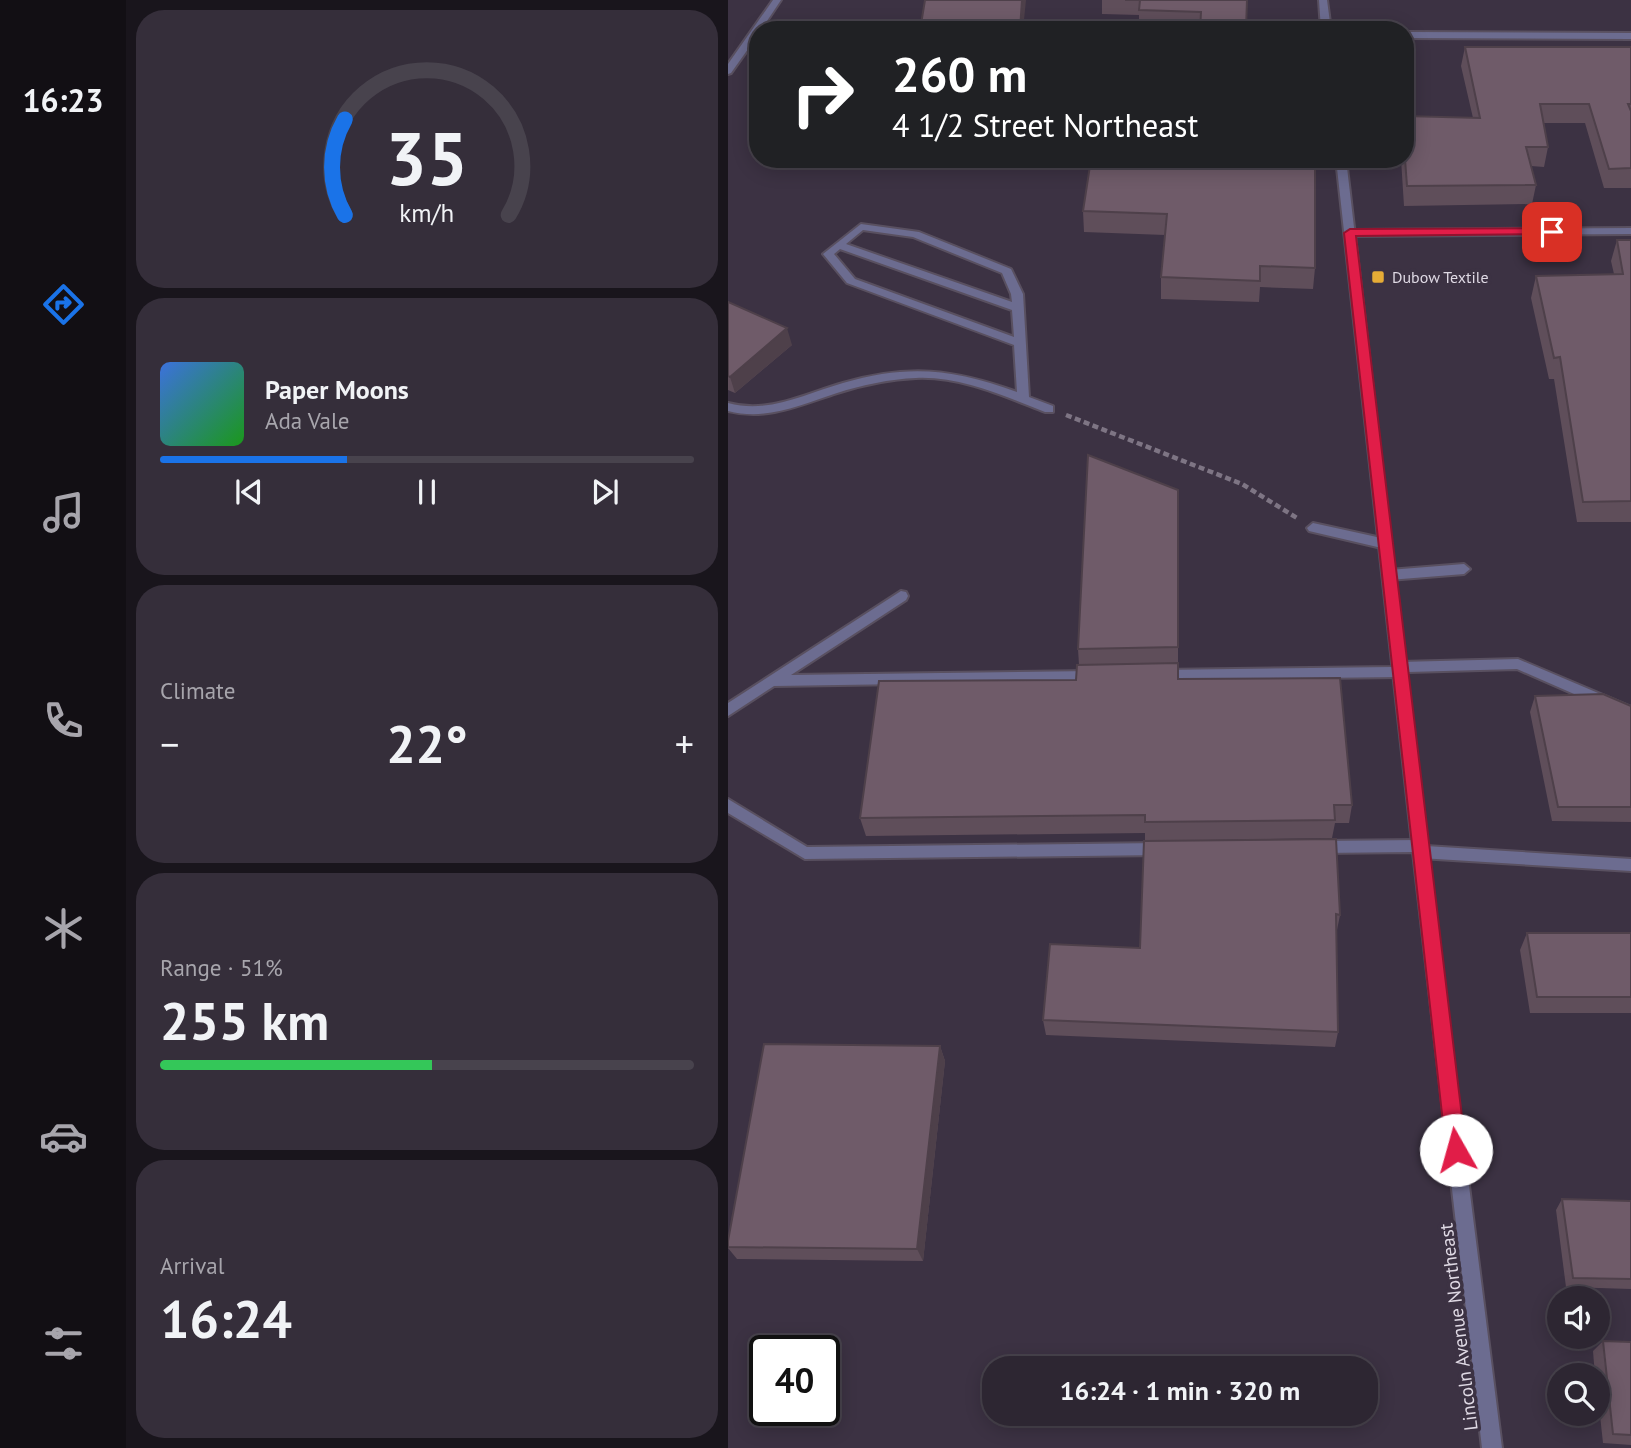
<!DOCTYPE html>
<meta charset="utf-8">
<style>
:root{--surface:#2d2632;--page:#352e3a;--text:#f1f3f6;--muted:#a7a5ac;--line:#48434d;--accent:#1a73e8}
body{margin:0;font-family:"PT Sans",sans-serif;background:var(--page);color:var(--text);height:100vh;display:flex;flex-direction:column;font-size:26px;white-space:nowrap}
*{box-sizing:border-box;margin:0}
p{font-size:23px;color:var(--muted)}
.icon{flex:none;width:38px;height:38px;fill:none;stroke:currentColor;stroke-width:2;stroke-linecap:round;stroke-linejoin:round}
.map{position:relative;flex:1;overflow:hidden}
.drawer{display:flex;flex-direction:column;gap:10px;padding:10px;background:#19151c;width:602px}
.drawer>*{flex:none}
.hud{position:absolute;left:21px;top:21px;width:665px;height:147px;border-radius:28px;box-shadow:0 4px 18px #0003,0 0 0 2px var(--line);background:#202124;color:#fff;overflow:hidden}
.fabs{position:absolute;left:819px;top:1286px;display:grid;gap:14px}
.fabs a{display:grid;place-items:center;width:63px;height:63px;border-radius:50%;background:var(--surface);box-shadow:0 4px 18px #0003,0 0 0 2px var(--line);font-size:35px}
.speed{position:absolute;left:21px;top:1335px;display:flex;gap:14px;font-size:35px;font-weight:700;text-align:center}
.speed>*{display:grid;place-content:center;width:91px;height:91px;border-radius:50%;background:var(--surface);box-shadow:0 4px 18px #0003,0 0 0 2px var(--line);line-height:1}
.speed .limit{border:4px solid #111;border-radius:10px;background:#fff;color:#111}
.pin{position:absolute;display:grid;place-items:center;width:60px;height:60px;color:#fff;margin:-30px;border-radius:14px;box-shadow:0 4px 10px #0006}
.me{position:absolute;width:77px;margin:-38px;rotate:353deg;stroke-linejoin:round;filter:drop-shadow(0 0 5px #0008)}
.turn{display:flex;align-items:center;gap:24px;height:147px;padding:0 28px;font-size:32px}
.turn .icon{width:91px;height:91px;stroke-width:2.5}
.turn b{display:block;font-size:49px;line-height:60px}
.big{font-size:52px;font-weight:700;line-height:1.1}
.drawer .widget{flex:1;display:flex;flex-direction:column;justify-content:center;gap:10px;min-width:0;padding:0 24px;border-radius:28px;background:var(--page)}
.drawer .dial{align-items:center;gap:0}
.dial svg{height:182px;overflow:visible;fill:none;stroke:var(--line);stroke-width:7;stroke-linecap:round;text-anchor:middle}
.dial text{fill:var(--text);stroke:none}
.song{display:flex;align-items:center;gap:21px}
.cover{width:84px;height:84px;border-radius:10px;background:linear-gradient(135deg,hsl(220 70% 55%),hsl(120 70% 35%))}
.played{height:7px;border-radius:4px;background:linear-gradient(90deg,var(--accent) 35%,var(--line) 35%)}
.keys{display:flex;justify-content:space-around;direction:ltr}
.heat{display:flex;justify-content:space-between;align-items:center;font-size:38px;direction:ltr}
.charge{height:10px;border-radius:5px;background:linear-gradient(90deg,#34c759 51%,var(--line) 0)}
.trip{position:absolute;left:254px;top:1356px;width:396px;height:70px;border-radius:28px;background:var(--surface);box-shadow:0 4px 18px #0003,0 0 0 2px var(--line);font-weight:700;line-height:70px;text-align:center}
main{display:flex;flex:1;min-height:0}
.tab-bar{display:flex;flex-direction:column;width:126px;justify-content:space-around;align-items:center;background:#120f14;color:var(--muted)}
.tab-bar .icon{width:49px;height:49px}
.tab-bar .active{color:var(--accent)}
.tab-bar b{font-size:32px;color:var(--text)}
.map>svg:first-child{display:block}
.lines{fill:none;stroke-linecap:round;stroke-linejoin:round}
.service-casing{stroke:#595060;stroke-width:4}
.minor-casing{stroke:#595060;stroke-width:4}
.tertiary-casing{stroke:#595060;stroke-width:4}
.path{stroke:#7e7584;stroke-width:4.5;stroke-dasharray:6 3.5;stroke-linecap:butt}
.service{fill:#6c6c90;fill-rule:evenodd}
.minor{fill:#6c6c90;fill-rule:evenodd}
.tertiary{fill:#6c6c90;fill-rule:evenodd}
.wall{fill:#5f4e5a}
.shaded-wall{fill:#4e404a}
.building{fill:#6f5b69;stroke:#4e404a;stroke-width:2}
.route{fill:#e11d48;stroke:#92132f;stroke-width:2}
.poi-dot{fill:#e6ac36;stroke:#3c3243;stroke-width:2.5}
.labels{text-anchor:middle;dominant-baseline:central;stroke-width:7;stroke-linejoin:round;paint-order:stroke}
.far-poi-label{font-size:16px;fill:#dfd9e4;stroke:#3c3243;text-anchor:start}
.street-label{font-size:19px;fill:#dfd9e4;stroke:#3c3243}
</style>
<main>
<nav class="tab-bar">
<b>16:23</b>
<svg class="icon active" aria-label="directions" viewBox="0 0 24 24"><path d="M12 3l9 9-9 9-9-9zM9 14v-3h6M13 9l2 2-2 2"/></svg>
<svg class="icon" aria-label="music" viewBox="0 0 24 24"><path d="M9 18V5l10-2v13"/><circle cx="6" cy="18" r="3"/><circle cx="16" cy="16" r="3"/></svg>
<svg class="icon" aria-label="phone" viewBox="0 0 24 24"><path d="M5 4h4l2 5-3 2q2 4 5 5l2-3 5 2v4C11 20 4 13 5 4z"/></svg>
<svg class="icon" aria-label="climate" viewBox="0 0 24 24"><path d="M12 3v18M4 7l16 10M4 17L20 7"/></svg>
<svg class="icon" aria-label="car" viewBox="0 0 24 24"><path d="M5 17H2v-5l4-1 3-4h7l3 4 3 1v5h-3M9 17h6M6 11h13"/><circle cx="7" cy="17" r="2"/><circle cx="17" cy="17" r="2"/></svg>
<svg class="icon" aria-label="filters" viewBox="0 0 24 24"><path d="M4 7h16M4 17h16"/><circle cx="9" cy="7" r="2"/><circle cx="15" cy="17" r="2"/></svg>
</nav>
<section class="drawer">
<div class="widget dial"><svg viewBox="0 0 100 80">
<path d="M14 69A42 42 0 1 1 86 69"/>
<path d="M14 69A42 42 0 0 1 14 27" stroke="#1a73e8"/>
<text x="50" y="56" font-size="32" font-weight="700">35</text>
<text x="50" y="72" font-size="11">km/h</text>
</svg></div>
<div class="widget">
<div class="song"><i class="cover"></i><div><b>Paper Moons</b><p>Ada Vale</p></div></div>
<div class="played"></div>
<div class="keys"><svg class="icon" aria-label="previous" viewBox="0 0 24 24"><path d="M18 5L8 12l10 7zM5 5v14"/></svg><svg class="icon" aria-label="pause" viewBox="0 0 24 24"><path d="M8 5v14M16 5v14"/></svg><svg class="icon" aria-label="next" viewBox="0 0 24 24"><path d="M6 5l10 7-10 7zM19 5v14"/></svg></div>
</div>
<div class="widget"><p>Climate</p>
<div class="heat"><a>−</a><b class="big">22°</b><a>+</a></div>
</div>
<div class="widget"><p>Range · 51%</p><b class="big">255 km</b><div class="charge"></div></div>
<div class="widget"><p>Arrival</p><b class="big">16:24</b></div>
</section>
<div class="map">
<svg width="903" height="1448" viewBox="0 0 903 1448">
<rect width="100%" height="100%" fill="#3c3243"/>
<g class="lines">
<defs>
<path id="service" d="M677,32L903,33V39L677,38Z
M133,224L191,232L283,269L295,294L301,397L325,406V412H317C276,396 233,376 188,378C162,379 134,385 109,393C72,405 39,421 0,411V403C41,414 76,394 115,383C181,364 225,369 289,392L286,345L119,283L95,254ZM135,230L185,237L274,273L283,294L284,302L118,244ZM112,249L284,310L286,337L127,279L106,254Z
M585,523L658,539L664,544L658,549L581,531L579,528Z
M736,564L742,569L736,574L661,580L655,575L661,570Z
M173,591L178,592L180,596L178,600L63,675L365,671L370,672L372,676L370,680L365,681L46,686L0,716V703Z
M790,659L903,707V719L789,669L680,672L673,677L431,680L426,679L424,675L426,671L431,670L665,667L672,662Z
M0,799L79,847L434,843L439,844L441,849L439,854L434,855L77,859L0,813Z
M691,840L696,841L698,846L903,859V871L692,858L687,857L685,852L591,853L586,852L584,847L586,842L591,841Z"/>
<path id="minor" d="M45,0H53L33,30H30V35L3,73L0,74V64Z
M903,228V234L622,236L617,233L622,230Z"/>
<path id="tertiary" d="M591,0H599L603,30H593Z
M608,159H618L699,852L774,1448H754L685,852Z"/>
</defs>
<use href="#service" class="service-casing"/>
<use href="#minor" class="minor-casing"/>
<use href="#tertiary" class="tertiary-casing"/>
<path class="path" d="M338,415L514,484L569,518"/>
<use href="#service" class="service"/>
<use href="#minor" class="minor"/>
<use href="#tertiary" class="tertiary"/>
</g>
<path class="wall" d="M374,0H519L472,26L411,25V15L374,14Z
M737,47H903V188H876L857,123H816L820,147L816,167L803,166L808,185L804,204L676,206L673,159H677L745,118L733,66Z
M434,161L587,268L585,289L532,287L531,302L433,299V277L437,235L356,232L355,211Z
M889,240H903V522H849L826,379H821L803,298L808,276L886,274L883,261Z
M0,302L64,345L7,393L0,390Z
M450,490V679L624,805L621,823H607L604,838L417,841V833L138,836L132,818L348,680L351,665L350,649Z
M807,696L903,706V822L824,821L802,712Z
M416,841L612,915L609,930H608L610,1032L607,1047L318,1035L315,1020L412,948Z
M799,933H903V1013H802L792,950Z
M212,1046L217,1061L195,1261L9,1259L0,1248V1241Z
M834,1199L903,1201V1289L838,1287L828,1210Z
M875,1341L903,1342V1445L875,1443L870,1397V1376H867L865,1351Z"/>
<path class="shaded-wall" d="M294,0H298L295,30H292Z
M59,328L64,345L7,393L2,377Z
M212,1046L217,1061L195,1261L189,1249Z"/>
<path class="building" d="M197,0H294L292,30H192Z
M397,0H519L518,30H472L473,12L411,10L412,0Z
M737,47H903V104H900L903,111V168L881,169L861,104H812L820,147H798L808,185L679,186L677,159V116L752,118Z
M363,159H432V160L524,164V159H570V160L587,161V268L532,266V281L433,277L439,214L355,211Z
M889,240H903V501L855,502L832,357L826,358L808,276L895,274Z
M0,302L59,328L2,377L0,376Z
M360,455L450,490V647L350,649Z
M450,663V679L612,678L624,805H606L607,820L417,822V815L132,818L151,681L348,680L349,665Z
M875,694L903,706V807H830L807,696Z
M608,839L612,915L608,914L610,1032L315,1020L322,944L412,948L416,841Z
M799,933H903V997H809Z
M36,1044L212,1046L189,1249L0,1247V1241Z
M834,1199L903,1201V1279L845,1278Z
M875,1341L903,1342V1435L885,1434Z"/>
<path class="route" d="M824,228L830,232L829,234L628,236L738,1150L735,1157L728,1160L721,1157L718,1150L616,233L622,229Z"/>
<rect class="poi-dot" x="643" y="270" width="14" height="14" rx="3.5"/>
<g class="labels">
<g class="far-poi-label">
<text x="664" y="277">Dubow Textile</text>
</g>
<g class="street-label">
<text transform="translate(730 1327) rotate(-97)">Lincoln Avenue Northeast</text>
</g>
</g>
</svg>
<div class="fabs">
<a><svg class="icon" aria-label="sound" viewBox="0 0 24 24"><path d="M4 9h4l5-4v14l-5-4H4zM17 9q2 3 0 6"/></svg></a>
<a><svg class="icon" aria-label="search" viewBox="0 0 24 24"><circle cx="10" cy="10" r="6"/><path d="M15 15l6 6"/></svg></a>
</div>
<div class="speed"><div class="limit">40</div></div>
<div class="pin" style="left:824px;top:232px;background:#d93025"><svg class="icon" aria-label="arrive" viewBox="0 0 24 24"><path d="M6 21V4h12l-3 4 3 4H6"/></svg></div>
<svg class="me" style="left:728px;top:1150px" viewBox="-20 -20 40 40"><circle r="19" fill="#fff"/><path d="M0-13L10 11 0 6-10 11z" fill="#e11d48"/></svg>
<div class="trip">16:24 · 1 min · 320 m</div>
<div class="hud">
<div class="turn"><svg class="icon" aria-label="right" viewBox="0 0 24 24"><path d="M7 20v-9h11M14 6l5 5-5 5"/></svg><div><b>260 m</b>4 1/2 Street Northeast</div></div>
</div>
</div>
</main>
